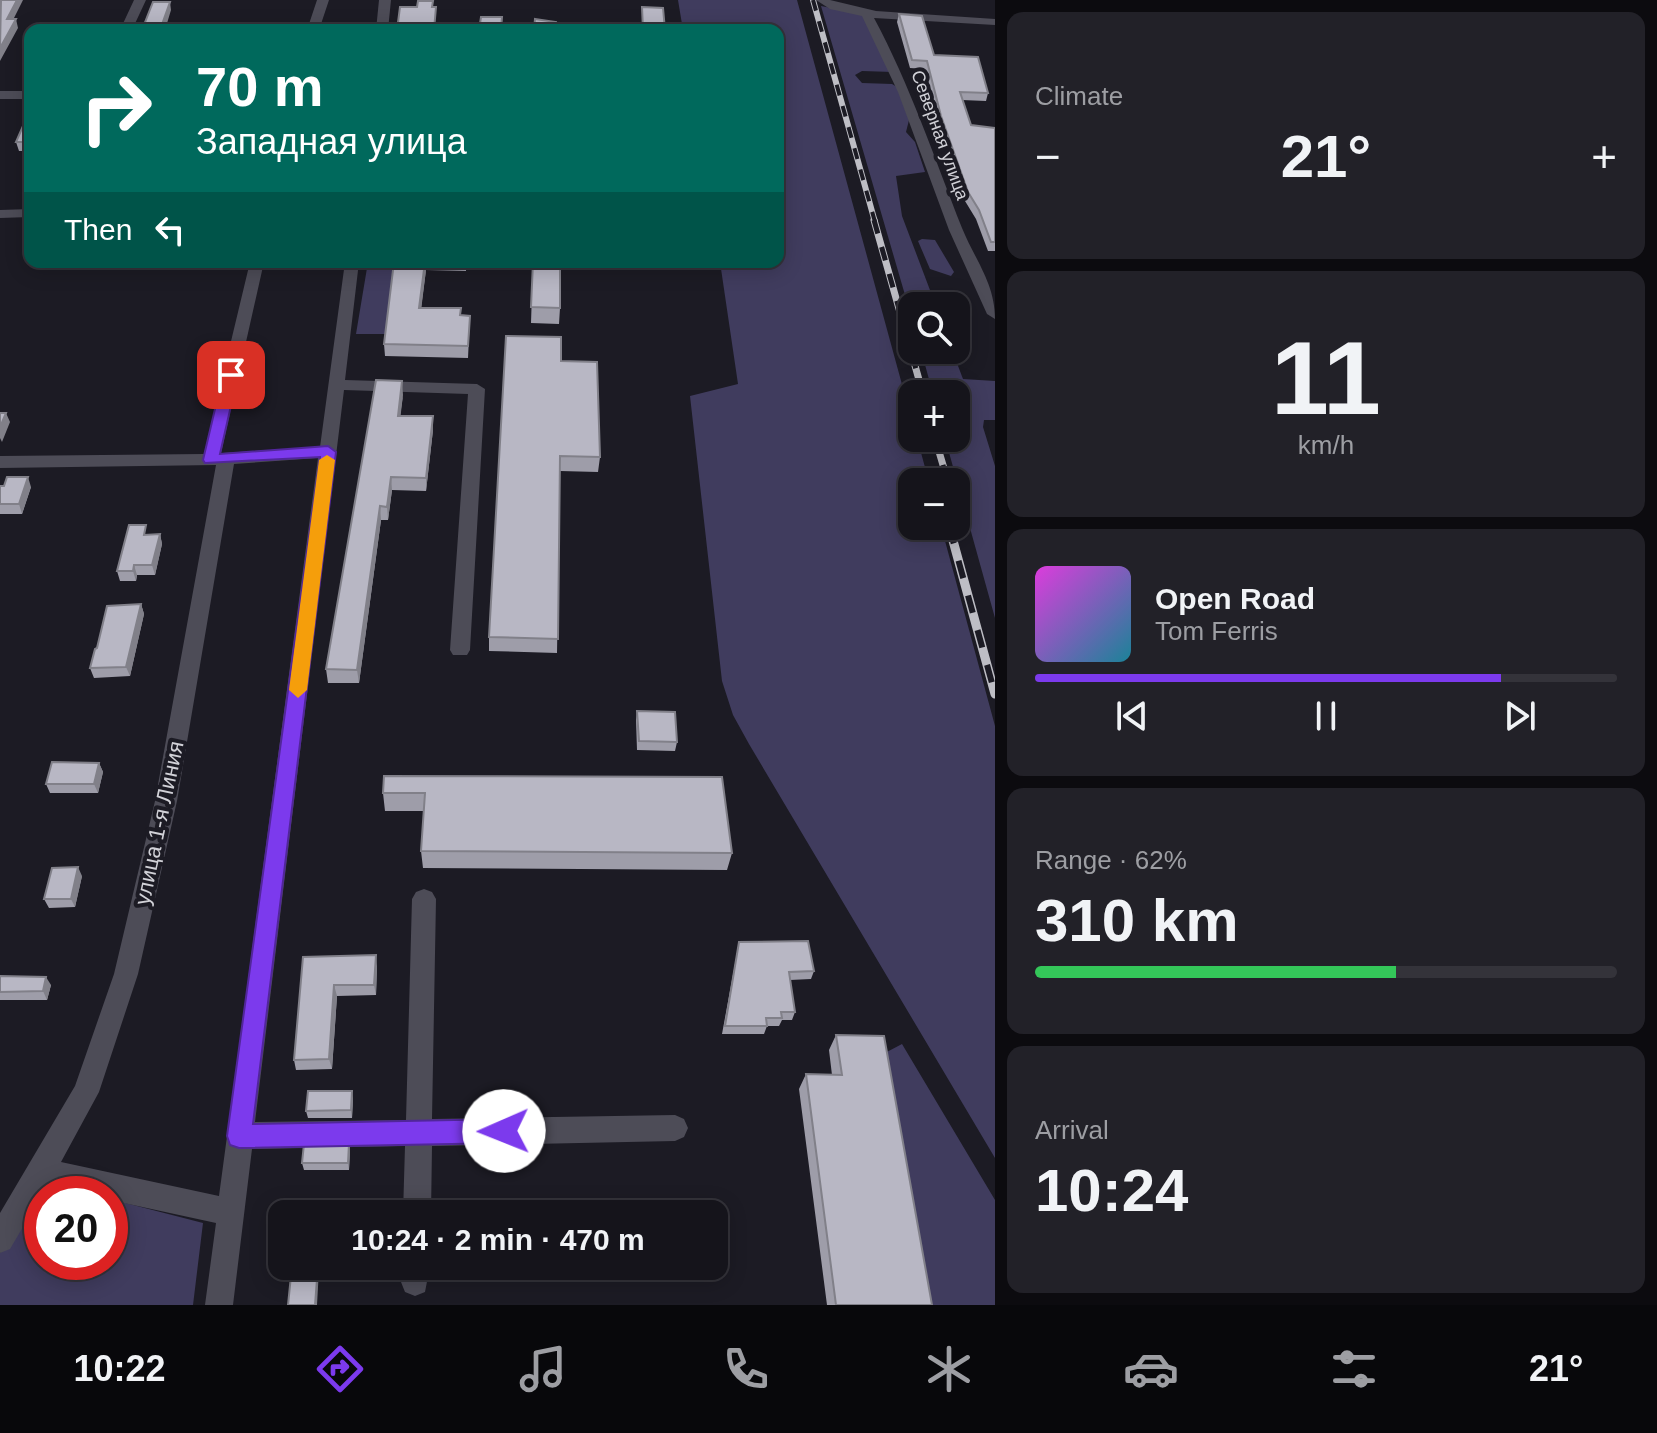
<!DOCTYPE html>
<meta charset="utf-8">
<style>
:root{--surface:#15141b;--page:#222128;--text:#f1f3f6;--muted:#9d9ea3;--line:#34333a;--accent:#7c3aed}
body{margin:0;font-family:Arial,sans-serif;background:var(--page);color:var(--text);height:100vh;display:flex;flex-direction:column;font-size:30px;white-space:nowrap}
*{box-sizing:border-box;margin:0}
p{font-size:26px;color:var(--muted)}
.icon{flex:none;width:44px;height:44px;fill:none;stroke:currentColor;stroke-width:2;stroke-linecap:round;stroke-linejoin:round}
.map{position:relative;flex:1;overflow:hidden}
.panel{display:flex;flex-direction:column;gap:12px;padding:12px;background:#0c0b0f;width:662px}
.panel>*{flex:none}
.top-card{position:absolute;left:24px;top:24px;width:760px;height:244px;border-radius:16px;box-shadow:0 4px 20px #0003,0 0 0 2px var(--line);background:#00695c;color:#fff;overflow:hidden}
.tools{position:absolute;left:898px;top:292px;display:grid;gap:16px}
.tools a{display:grid;place-items:center;width:72px;height:72px;border-radius:16px;background:var(--surface);box-shadow:0 4px 20px #0003,0 0 0 2px var(--line);font-size:40px}
.speed{position:absolute;left:24px;top:1176px;display:flex;gap:16px;font-size:40px;font-weight:700;text-align:center}
.speed>*{display:grid;place-content:center;width:104px;height:104px;border-radius:50%;background:var(--surface);box-shadow:0 4px 20px #0003,0 0 0 2px var(--line);line-height:1}
.speed .limit{border:12px solid #d22;background:#fff;color:#111}
.pin{position:absolute;display:grid;place-items:center;width:68px;height:68px;color:#fff;margin:-34px;border-radius:16px;box-shadow:0 4px 12px #0006}
.me{position:absolute;width:88px;margin:-44px;rotate:269deg;stroke-linejoin:round;filter:drop-shadow(0 0 6px #0008)}
.turn{display:flex;align-items:center;gap:28px;height:168px;padding:0 40px;font-size:36px}
.turn .icon{width:104px;height:104px;stroke-width:2.5}
.turn b{display:block;font-size:56px;line-height:68px}
.then{display:flex;align-items:center;height:76px;padding:0 40px;background:#0003;gap:16px;font-size:30px}
.big{font-size:60px;font-weight:800;line-height:1.1}
.panel .widget{flex:1;display:flex;flex-direction:column;justify-content:center;gap:12px;min-width:0;padding:0 28px;border-radius:16px;background:var(--page)}
.panel .dial{align-items:center;gap:0}
.dial b{font-size:104px;line-height:1}
.song{display:flex;align-items:center;gap:24px}
.cover{width:96px;height:96px;border-radius:12px;background:linear-gradient(135deg,hsl(300 70% 55%),hsl(190 70% 35%))}
.played{height:8px;border-radius:4px;background:linear-gradient(90deg,var(--accent) 80%,var(--line) 80%)}
.keys{display:flex;justify-content:space-around;direction:ltr}
.heat{display:flex;justify-content:space-between;align-items:center;font-size:44px;direction:ltr}
.charge{height:12px;border-radius:6px;background:linear-gradient(90deg,#34c759 62%,var(--line) 0)}
.trip{position:absolute;left:268px;top:1200px;width:460px;height:80px;border-radius:16px;background:var(--surface);box-shadow:0 4px 20px #0003,0 0 0 2px var(--line);font-weight:800;line-height:80px;text-align:center}
.tabs{display:flex;height:128px;justify-content:space-around;align-items:center;background:#08080b;color:var(--muted)}
.tabs .icon{width:56px;height:56px}
.tabs .on{color:var(--accent)}
.tabs b{font-size:36px;color:var(--text)}
main{display:flex;flex:1;min-height:0}
.map>svg:first-child{display:block}
.green{fill:#403c5e}
.lines{fill:none;stroke-linecap:round;stroke-linejoin:round}
.minor{fill:#4d4c57;fill-rule:evenodd}
.rail-far2-casing{stroke:#bebec5;stroke-width:6}
.rail-far1-casing{stroke:#bebec5;stroke-width:7}
.rail-casing{stroke:#bebec5;stroke-width:9}
.rail-far2{stroke:#1c1b24;stroke-width:4;stroke-dasharray:11;stroke-linecap:butt}
.rail-far1{stroke:#1c1b24;stroke-width:5;stroke-dasharray:14;stroke-linecap:butt}
.rail{stroke:#1c1b24;stroke-width:6;stroke-dasharray:18;stroke-linecap:butt}
.wall{fill:#9e9da9}
.shaded-wall{fill:#818089}
.building{fill:#b8b7c4;stroke:#818089;stroke-width:2}
.route{fill:#7c3aed;stroke:#51269a;stroke-width:2}
.slow{fill:#f59e0b}
.labels{text-anchor:middle;dominant-baseline:central;stroke-width:8;stroke-linejoin:round;paint-order:stroke}
.far-street-label{font-size:18px;fill:#d1d1d7;stroke:#1c1b24}
.street-label{font-size:22px;fill:#d1d1d7;stroke:#1c1b24}
</style>
<main>
<div class="map">
<svg width="995" height="1305" viewBox="0 0 995 1305">
<rect width="100%" height="100%" fill="#1c1b24"/>
<path class="green" d="M678,0H797L912,421V438H917L929,482H912V526H941L995,726V1158L749,744L733,715L722,681L690,396L738,384L720,262H778V30H683Z
M821,6L862,14L893,72L862,71L855,75L862,83L892,84L897,87L909,120L906,132L915,142L925,172L896,176L902,216L936,306H912V319Z
M922,239L935,240L954,272L951,276L930,269L918,241Z
M368,262H412L403,334H356Z
M921,350H952L963,379L995,381V420H984L983,427L995,466V618L945,438H956V394H933Z
M902,1044L995,1200V1305H926L883,1054Z
M44,1182L92,1194H42V1262H110V1199L203,1223L193,1305H0V1253Z"/>
<g class="lines">
<path class="minor" d="M134,0H146L132,30H120Z
M317,0H329L319,30H307Z
M379,0H391L388,30H376Z
M816,0H830L876,11L995,19V25L874,18C910,85 934,157 962,228C975,260 995,283 995,319L987,314L949,230L898,92L862,16L830,9Z
M464,23H472L474,30H462Z
M0,91H30V99H0Z
M30,209V217L0,218V210Z
M250,262H264L221,453L320,447L345,262H359L345,380L477,384L485,389L470,650L467,655H453L450,650L468,394L344,390L255,1122L406,1120L412,899L416,892L424,889L432,892L436,899L432,1119L675,1115L684,1119L688,1128L684,1137L675,1141L432,1146L431,1214H403L405,1146L252,1149L233,1305H205L216,1223L110,1200V1194H84L47,1186L10,1249L0,1253V1213L75,1086L114,974L155,801L216,465L0,468V456L204,454ZM318,458L219,1196L61,1162L99,1092L138,974L177,801L234,464Z
M402,1266H430L425,1292L415,1296L405,1292L401,1282Z"/>
<defs>
<path id="rail-far2" d="M813,0L875,222"/>
<path id="rail-far1" d="M874,220L923,394
M935,438L948,482"/>
<path id="rail" d="M949,526L995,694"/>
</defs>
<use href="#rail-far2" class="rail-far2-casing"/>
<use href="#rail-far1" class="rail-far1-casing"/>
<use href="#rail" class="rail-casing"/>
<use href="#rail-far2" class="rail-far2"/>
<use href="#rail-far1" class="rail-far1"/>
<use href="#rail" class="rail"/>
</g>
<path class="wall" d="M899,14L934,55L988,93L986,101L962,100L971,125L995,128V251H988L976,219L965,201L939,124L925,69L910,68L897,22Z
M30,110V151H19L16,142Z
M394,262H466V271L426,270L421,308H461V315L470,316L468,358L385,356L384,344Z
M533,262L560,308L559,324L531,323Z
M561,361L600,457L598,472L560,471L557,653L489,651V637Z
M403,395L400,416H433V430L426,491L392,490L388,520H381L359,683H328L326,669Z
M0,486L31,487L22,514H0Z
M160,534L162,544L155,575H137L136,581H120L117,571L149,535Z
M141,604L144,614L130,676L94,678L90,668L97,648Z
M637,711L677,742L675,751L637,750L636,720Z
M99,763L103,772L98,793H50L46,784Z
M384,776L732,853L727,870L423,868L421,851L424,811H385L383,793Z
M82,876L75,907L49,908L44,899Z
M739,942L814,971L811,979L790,980L795,1012L792,1020H782L779,1026H767L764,1034H722Z
M303,957L377,966L376,995L337,996L332,1069L296,1070L294,1060Z
M0,976L51,985L47,1000H0Z
M836,1035L932,1305H827L799,1089L806,1074L832,1075L829,1050Z
M353,1098L352,1118H308L306,1111Z
M350,1150L349,1170H304L302,1163Z"/>
<path class="shaded-wall" d="M17,0H23L9,28L7,19Z
M170,2L171,10L165,30H160Z
M16,19L18,28L0,61V48Z
M426,262V270L420,319L419,308Z
M402,381L403,395L399,429L398,416Z
M6,413L10,422L2,442L0,438V427Z
M433,416V430L426,491V478Z
M28,477L31,487L22,514L19,504Z
M391,477L392,490L388,520L387,507Z
M380,506L381,520L359,683L357,670Z
M160,534L162,544L155,575L152,565Z
M134,565L137,575L136,581L133,571Z
M141,604L144,614L130,676L126,667Z
M99,763L103,772L98,793L94,784Z
M78,867L82,876L75,907L71,899Z
M376,955L377,966L376,995L374,985Z
M46,977L51,985L47,1000L43,991Z
M334,985L337,996L332,1069L329,1059Z
M352,1091L353,1098L352,1118L351,1110Z
M349,1143L350,1150L349,1170L348,1163Z
M318,1266L319,1269L317,1305H315Z"/>
<path class="building" d="M1,0H17L7,19H16L0,48Z
M418,1H433L432,7H436L434,30H397L400,7H417Z
M153,2H170L160,30H142Z
M642,7L663,8L665,30H643Z
M899,14L922,16L934,55L978,57L988,93L960,92L971,125L995,128V242H991L979,210L968,192L941,116L927,61L912,60Z
M481,17H502L501,30H479Z
M535,19L556,22L555,30H534Z
M30,110V142H16Z
M394,262H425L419,308H461L460,315L470,316L468,346L384,344Z
M533,262H560V308L531,307Z
M506,336L561,337V361L597,362L600,457L560,456L558,639L489,637Z
M376,380L402,381L398,416H433L426,478L391,477L387,507L380,506L357,670L326,669Z
M0,413H6L0,427Z
M7,477H28L19,504H0V486H4Z
M129,525H146L144,535L160,534L152,565H134L133,571H117Z
M141,604L126,667L90,668L95,649L97,648L107,606Z
M637,711L675,712L677,742L639,741Z
M52,762L99,763L94,784H46Z
M384,776L722,777L732,853L421,851L425,793H383Z
M78,867L71,899H44L52,868Z
M808,941L814,971L789,972L795,1012H781L782,1018H766L767,1026H725L739,942Z
M376,955L374,985H334L329,1059L294,1060L303,957Z
M0,976L46,977L43,991L0,992Z
M836,1035L884,1036L932,1305H836L806,1074L842,1075Z
M308,1091H352L351,1110L306,1111Z
M349,1143L348,1163H302L304,1144Z
M328,1212V1214H308V1213Z
M292,1266H318L315,1305H288Z"/>
<path class="route" d="M231,370L238,375L220,454L328,446L336,452L253,1124L504,1119L513,1122L516,1131L513,1139L504,1143L239,1148L230,1145L227,1136L320,457L205,463L203,460L223,375Z"/>
<path class="slow" d="M327,455L335,460L307,690L298,698L289,690L319,460Z"/>
<g class="labels">
<g class="far-street-label">
<text transform="translate(940 135) rotate(70)">Северная улица</text>
</g>
<g class="street-label">
<text transform="translate(159 823) rotate(-78)">улица 1-я Линия</text>
</g>
</g>
</svg>
<div class="tools">
<a><svg class="icon" aria-label="search" viewBox="0 0 24 24"><circle cx="10" cy="10" r="6"/><path d="M15 15l6 6"/></svg></a>
<a>+</a>
<a>−</a>
</div>
<div class="speed"><div class="limit">20</div></div>
<div class="pin" style="left:231px;top:375px;background:#d93025"><svg class="icon" aria-label="arrive" viewBox="0 0 24 24"><path d="M6 21V4h12l-3 4 3 4H6"/></svg></div>
<svg class="me" style="left:504px;top:1131px" viewBox="-20 -20 40 40"><circle r="19" fill="#fff"/><path d="M0-13L10 11 0 6-10 11z" fill="#7c3aed"/></svg>
<div class="trip">10:24 · 2 min · 470 m</div>
<div class="top-card">
<div class="turn"><svg class="icon" aria-label="right" viewBox="0 0 24 24"><path d="M7 20v-9h11M14 6l5 5-5 5"/></svg><div><b>70 m</b>Западная улица</div></div>
<div class="then">Then<svg class="icon" aria-label="left" viewBox="0 0 24 24"><path d="M17 20v-9H6M10 6l-5 5 5 5"/></svg></div>
</div>
</div>
<section class="panel">
<div class="widget"><p>Climate</p>
<div class="heat"><a>−</a><b class="big">21°</b><a>+</a></div>
</div>
<div class="widget dial"><b>11</b><p>km/h</p></div>
<div class="widget">
<div class="song"><i class="cover"></i><div><b>Open Road</b><p>Tom Ferris</p></div></div>
<div class="played"></div>
<div class="keys"><svg class="icon" aria-label="previous" viewBox="0 0 24 24"><path d="M18 5L8 12l10 7zM5 5v14"/></svg><svg class="icon" aria-label="pause" viewBox="0 0 24 24"><path d="M8 5v14M16 5v14"/></svg><svg class="icon" aria-label="next" viewBox="0 0 24 24"><path d="M6 5l10 7-10 7zM19 5v14"/></svg></div>
</div>
<div class="widget"><p>Range · 62%</p><b class="big">310 km</b><div class="charge"></div></div>
<div class="widget"><p>Arrival</p><b class="big">10:24</b></div>
</section>
</main>
<nav class="tabs">
<b>10:22</b>
<svg class="icon on" aria-label="directions" viewBox="0 0 24 24"><path d="M12 3l9 9-9 9-9-9zM9 14v-3h6M13 9l2 2-2 2"/></svg>
<svg class="icon" aria-label="music" viewBox="0 0 24 24"><path d="M9 18V5l10-2v13"/><circle cx="6" cy="18" r="3"/><circle cx="16" cy="16" r="3"/></svg>
<svg class="icon" aria-label="phone" viewBox="0 0 24 24"><path d="M5 4h4l2 5-3 2q2 4 5 5l2-3 5 2v4C11 20 4 13 5 4z"/></svg>
<svg class="icon" aria-label="climate" viewBox="0 0 24 24"><path d="M12 3v18M4 7l16 10M4 17L20 7"/></svg>
<svg class="icon" aria-label="car" viewBox="0 0 24 24"><path d="M5 17H2v-5l4-1 3-4h7l3 4 3 1v5h-3M9 17h6M6 11h13"/><circle cx="7" cy="17" r="2"/><circle cx="17" cy="17" r="2"/></svg>
<svg class="icon" aria-label="filters" viewBox="0 0 24 24"><path d="M4 7h16M4 17h16"/><circle cx="9" cy="7" r="2"/><circle cx="15" cy="17" r="2"/></svg>
<b>21°</b>
</nav>
